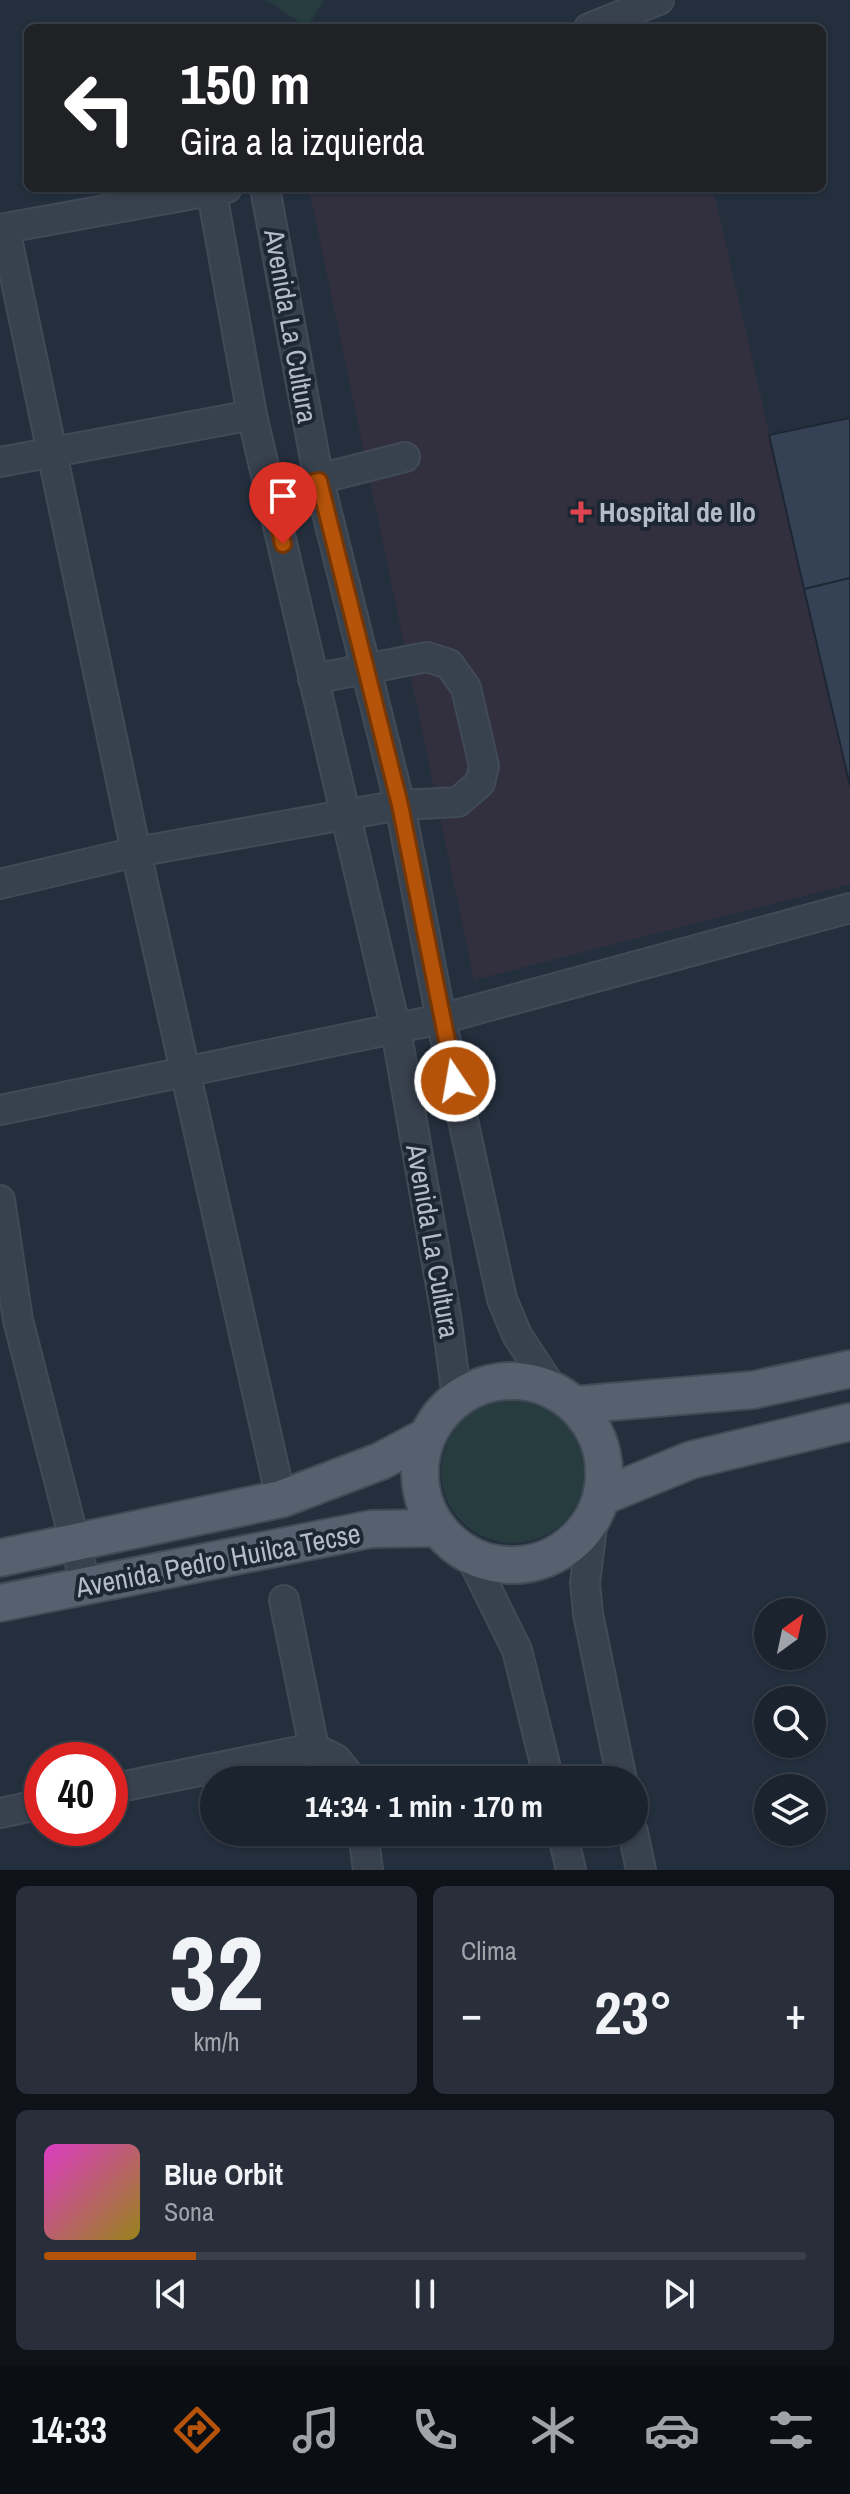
<!DOCTYPE html>
<html lang="es">
<meta charset="utf-8">
<style>
:root{--surface:#1b232e;--page:#282f3a;--text:#f1f3f6;--muted:#a0a4aa;--line:#39404a;--accent:#b45309}
body{margin:0;font-family:"Archivo Narrow",sans-serif;background:var(--page);color:var(--text);height:100vh;display:flex;flex-direction:column;font-size:30px;white-space:nowrap}
*{box-sizing:border-box;margin:0}
p{font-size:26px;color:var(--muted)}
.icon{flex:none;width:44px;height:44px;fill:none;stroke:currentColor;stroke-width:2;stroke-linecap:round;stroke-linejoin:round}
.map{position:relative;height:1870px;overflow:hidden}
.details{display:flex;flex-direction:column;gap:16px;padding:16px;background:#0f1319;flex:1}
.details>*{flex:none}
.top-card{position:absolute;left:24px;top:24px;width:802px;height:168px;border-radius:12px;box-shadow:0 2px 6px #0004,0 0 0 2px var(--line);background:#202124;color:#fff;overflow:hidden}
.needle{width:52px;rotate:33deg}
.fabs{position:absolute;left:754px;top:1598px;display:grid;gap:16px}
.fabs a{display:grid;place-items:center;width:72px;height:72px;border-radius:50%;background:var(--surface);box-shadow:0 2px 6px #0004,0 0 0 2px var(--line);font-size:40px}
.speed{position:absolute;left:24px;top:1742px;display:flex;gap:16px;font-size:40px;font-weight:700;text-align:center}
.speed>*{display:grid;place-content:center;width:104px;height:104px;border-radius:50%;background:var(--surface);box-shadow:0 2px 6px #0004,0 0 0 2px var(--line);line-height:1}
.speed .limit{border:12px solid #d22;background:#fff;color:#111}
.pin{position:absolute;display:grid;place-items:center;width:68px;height:68px;color:#fff;margin:-82px -34px;border-radius:50% 50% 50% 0;rotate:-45deg;box-shadow:0 0 8px #0007}
.pin .icon{rotate:45deg}
.me{position:absolute;width:88px;margin:-44px;rotate:348deg;stroke-linejoin:round;filter:drop-shadow(0 0 6px #0008)}
.turn{display:flex;align-items:center;gap:28px;height:168px;padding:0 24px;font-size:36px}
.turn .icon{width:104px;height:104px;stroke-width:2.5}
.turn b{display:block;font-size:56px;line-height:68px}
.big{font-size:60px;font-weight:700;line-height:1.1}
.details .tile{flex:1;display:flex;flex-direction:column;justify-content:center;gap:12px;min-width:0;padding:0 28px;border-radius:12px;background:var(--page)}
.details .dial{align-items:center;gap:0}
.dial b{font-size:104px;line-height:1}
.song{display:flex;align-items:center;gap:24px}
.cover{width:96px;height:96px;border-radius:12px;background:linear-gradient(135deg,hsl(310 70% 55%),hsl(50 70% 35%))}
.played{height:8px;border-radius:4px;background:linear-gradient(90deg,var(--accent) 20%,var(--line) 20%)}
.keys{display:flex;justify-content:space-around;direction:ltr}
.heat{display:flex;justify-content:space-between;align-items:center;font-size:44px;direction:ltr}
.details .tiles{flex:1;display:grid;gap:16px;grid-template-columns:1fr 1fr}
.tile:last-child{grid-column:span 2}
.trip{position:absolute;left:200px;top:1766px;width:448px;height:80px;border-radius:40px;background:var(--surface);box-shadow:0 2px 6px #0004,0 0 0 2px var(--line);font-weight:700;line-height:80px;text-align:center}
.tab-bar{display:flex;height:128px;justify-content:space-around;align-items:center;background:#0b0e12;color:var(--muted)}
.tab-bar .icon{width:56px;height:56px}
.tab-bar .selected{color:var(--accent)}
.tab-bar b{font-size:36px;color:var(--text)}
.map>svg:first-child{display:block}
.medical{fill:#32303f}
.green{fill:#263c3f}
.building{fill:#364354;stroke:#1f2835;stroke-width:2;filter:url(#shadow)}
.lines{fill:none;stroke-linecap:round;stroke-linejoin:round}
.minor-casing{stroke:#414a57;stroke-width:32}
.major-casing{stroke:#414a57;stroke-width:40}
.minor{stroke:#38414e;stroke-width:28}
.major{stroke:#56606e;stroke-width:36}
.route-casing{stroke:#753606;stroke-width:20}
.route{stroke:#b45309;stroke-width:14}
.health-dot{fill:#e0444e;stroke:#1d2633;stroke-width:3}
.labels{text-anchor:middle;dominant-baseline:central;stroke-width:8;stroke-linejoin:round;paint-order:stroke}
.street-label{font-size:28px;fill:#b4bcc9;stroke:#1d2633}
.poi-label{font-size:28px;font-weight:bold;fill:#b4bcc9;stroke:#1d2633;text-anchor:start}
</style>
<div class="map">
<svg width="850" height="1870" viewBox="0 0 850 1870">
<defs>
<filter id="shadow"><feDropShadow dx="9" dy="5" stdDeviation="2" flood-color="#0009"/></filter>
</defs>
<rect width="100%" height="100%" fill="#242f3e"/>
<path class="medical" d="M321,188H713L850,786V884L474,980L310,193Z"/>
<path class="green" d="M266,0H324L307,27Z
M441 1471a72 72 0 1 1 144 0a72 72 0 1 1-144 0Z"/>
<path class="building" d="M850,418V578L804,589L769,435Z
M850,578V786L804,589Z"/>
<g class="lines">
<defs>
<path id="minor" d="M589,28L659,0
M265,188L319,481L400,805L441,1019L502,1299L517,1335L553,1390
M212,193L252,415L396,1030L446,1315L457,1398
M0,229L227,188
M5,229L136,852L281,1499
M0,462L252,415
M271,491L405,457
M0,884L136,852L400,805L458,802L480,783L484,766L466,688L449,664L427,657L313,679
M0,1110L441,1019L850,908
M0,1200L18,1320L86,1586
M593,1519L585,1583L588,1614L622,1780
M470,1555L517,1650L549,1780
M284,1600L314,1748
M110,1789L314,1748L336,1759L353,1780
M0,1813L42,1804
M363,1832L368,1870
M562,1832L571,1870
M633,1832L641,1870"/>
<path id="major" d="M420 1473a92 92 0 1 1 184 0a92 92 0 1 1-184 0Z
M574,1405L753,1390L850,1369
M601,1497L691,1460L850,1422
M0,1558L281,1499L381,1461L426,1437
M0,1603L371,1529L438,1528"/>
</defs>
<use href="#minor" class="minor-casing"/>
<use href="#major" class="major-casing"/>
<use href="#minor" class="minor"/>
<use href="#major" class="major"/>
</g>
<g class="lines">
<defs>
<path id="route" d="M283,544L271,491L319,481L400,805L455,1081"/>
</defs>
<use href="#route" class="route-casing"/>
<use href="#route" class="route"/>
</g>
<path class="health-dot" d="M577 500h8v8h8v8h-8v8h-8v-8h-8v-8h8z"/>
<g class="labels">
<g class="street-label">
<text transform="translate(291 326) rotate(80)">Avenida La Cultura</text>
<text transform="translate(433 1241) rotate(80)">Avenida La Cultura</text>
<text transform="translate(218 1560) rotate(-11)">Avenida Pedro Huilca Tecse</text>
</g>
<g class="poi-label">
<text x="599" y="512">Hospital de Ilo</text>
</g>
</g>
</svg>
<div class="fabs">
<a><svg class="needle" viewBox="-14 -14 28 28"><path d="M0-13l5 13h-10z" fill="#e53935"/><path d="M0 13l5-13h-10z" fill="#a0a4aa"/></svg></a>
<a><svg class="icon" aria-label="search" viewBox="0 0 24 24"><circle cx="10" cy="10" r="6"/><path d="M15 15l6 6"/></svg></a>
<a><svg class="icon" aria-label="layers" viewBox="0 0 24 24"><path d="M12 4l9 5-9 5-9-5zM3 14l9 5 9-5"/></svg></a>
</div>
<div class="speed"><div class="limit">40</div></div>
<div class="pin" style="left:283px;top:544px;background:#d93025"><svg class="icon" aria-label="arrive" viewBox="0 0 24 24"><path d="M6 21V4h12l-3 4 3 4H6"/></svg></div>
<svg class="me" style="left:455px;top:1081px" viewBox="-20 -20 40 40"><circle r="17" fill="#b45309" stroke="#fff" stroke-width="3"/><path d="M0-11L8 9 0 5-8 9z" fill="#fff"/></svg>
<div class="trip">14:34 · 1 min · 170 m</div>
<div class="top-card">
<div class="turn"><svg class="icon" aria-label="left" viewBox="0 0 24 24"><path d="M17 20v-9H6M10 6l-5 5 5 5"/></svg><div><b>150 m</b>Gira a la izquierda</div></div>
</div>
</div>
<section class="details">
<div class="tiles">
<div class="tile dial"><b>32</b><p>km/h</p></div>
<div class="tile"><p>Clima</p>
<div class="heat"><a>−</a><b class="big">23°</b><a>+</a></div>
</div>
<div class="tile">
<div class="song"><i class="cover"></i><div><b>Blue Orbit</b><p>Sona</p></div></div>
<div class="played"></div>
<div class="keys"><svg class="icon" aria-label="previous" viewBox="0 0 24 24"><path d="M18 5L8 12l10 7zM5 5v14"/></svg><svg class="icon" aria-label="pause" viewBox="0 0 24 24"><path d="M8 5v14M16 5v14"/></svg><svg class="icon" aria-label="next" viewBox="0 0 24 24"><path d="M6 5l10 7-10 7zM19 5v14"/></svg></div>
</div>
</div>
</section>
<nav class="tab-bar">
<b>14:33</b>
<svg class="icon selected" aria-label="directions" viewBox="0 0 24 24"><path d="M12 3l9 9-9 9-9-9zM9 14v-3h6M13 9l2 2-2 2"/></svg>
<svg class="icon" aria-label="music" viewBox="0 0 24 24"><path d="M9 18V5l10-2v13"/><circle cx="6" cy="18" r="3"/><circle cx="16" cy="16" r="3"/></svg>
<svg class="icon" aria-label="phone" viewBox="0 0 24 24"><path d="M5 4h4l2 5-3 2q2 4 5 5l2-3 5 2v4C11 20 4 13 5 4z"/></svg>
<svg class="icon" aria-label="climate" viewBox="0 0 24 24"><path d="M12 3v18M4 7l16 10M4 17L20 7"/></svg>
<svg class="icon" aria-label="car" viewBox="0 0 24 24"><path d="M5 17H2v-5l4-1 3-4h7l3 4 3 1v5h-3M9 17h6M6 11h13"/><circle cx="7" cy="17" r="2"/><circle cx="17" cy="17" r="2"/></svg>
<svg class="icon" aria-label="filters" viewBox="0 0 24 24"><path d="M4 7h16M4 17h16"/><circle cx="9" cy="7" r="2"/><circle cx="15" cy="17" r="2"/></svg>
</nav>
